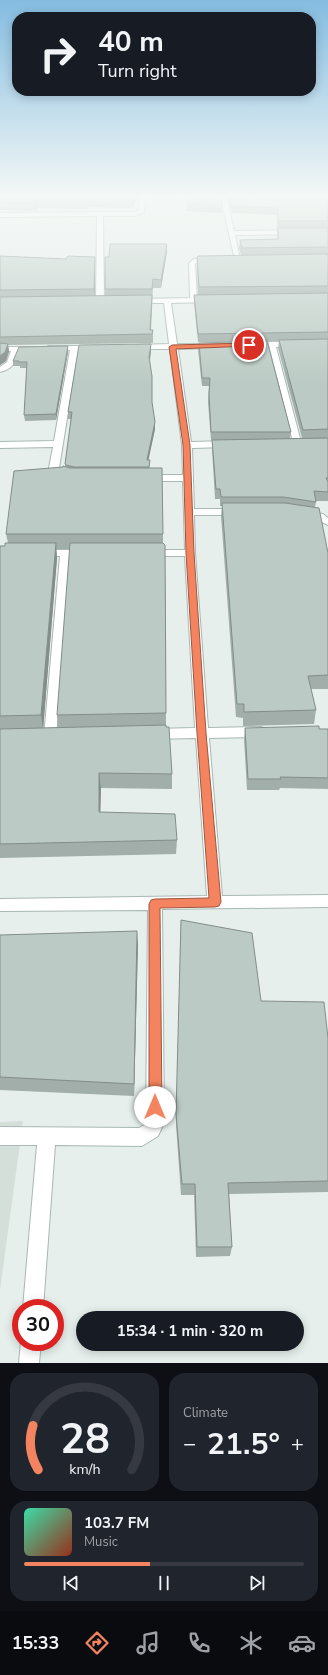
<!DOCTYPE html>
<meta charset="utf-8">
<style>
:root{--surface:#171b24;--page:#20242c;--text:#f1f3f6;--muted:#9ea1a6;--line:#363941;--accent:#f4845f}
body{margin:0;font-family:"Nunito Sans",sans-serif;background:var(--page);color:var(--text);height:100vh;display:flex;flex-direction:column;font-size:15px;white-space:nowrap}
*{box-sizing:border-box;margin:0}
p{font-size:13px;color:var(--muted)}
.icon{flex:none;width:22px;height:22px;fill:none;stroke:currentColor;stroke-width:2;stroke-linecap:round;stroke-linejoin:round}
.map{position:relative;height:1363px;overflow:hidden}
.side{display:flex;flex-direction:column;gap:10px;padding:10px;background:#0d0f14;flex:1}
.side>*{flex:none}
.hud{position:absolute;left:12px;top:12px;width:304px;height:84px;border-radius:16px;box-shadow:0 2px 10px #0003;background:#171b24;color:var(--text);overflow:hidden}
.speed{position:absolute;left:12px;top:1299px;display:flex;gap:8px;font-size:20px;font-weight:700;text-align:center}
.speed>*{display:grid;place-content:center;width:52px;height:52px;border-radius:50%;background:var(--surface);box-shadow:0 2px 10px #0003;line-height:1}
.speed .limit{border:6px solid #d22;background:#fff;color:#111}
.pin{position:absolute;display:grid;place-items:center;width:34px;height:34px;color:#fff;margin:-17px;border:2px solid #fff;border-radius:50%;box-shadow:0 1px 4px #0007}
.me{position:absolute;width:44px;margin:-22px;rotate:0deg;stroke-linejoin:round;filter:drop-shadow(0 0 3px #0008)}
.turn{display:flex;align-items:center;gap:14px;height:84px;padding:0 20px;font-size:18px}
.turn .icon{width:52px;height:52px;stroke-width:2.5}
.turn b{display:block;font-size:28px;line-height:34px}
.big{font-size:30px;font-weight:700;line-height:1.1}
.side .widget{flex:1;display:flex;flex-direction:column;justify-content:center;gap:6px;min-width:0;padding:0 14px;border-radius:16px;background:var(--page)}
.side .dial{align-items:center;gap:0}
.dial svg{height:104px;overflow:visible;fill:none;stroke:var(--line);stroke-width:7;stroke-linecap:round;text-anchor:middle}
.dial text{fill:var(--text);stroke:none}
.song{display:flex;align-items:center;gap:12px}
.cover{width:48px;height:48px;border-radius:6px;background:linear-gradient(135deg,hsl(160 70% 55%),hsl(10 70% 35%))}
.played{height:4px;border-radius:2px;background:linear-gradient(90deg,var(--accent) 45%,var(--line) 45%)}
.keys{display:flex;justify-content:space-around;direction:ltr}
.heat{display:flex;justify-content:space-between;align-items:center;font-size:22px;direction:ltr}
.side .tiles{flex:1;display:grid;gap:10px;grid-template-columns:1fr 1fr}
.widget:last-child{grid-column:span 2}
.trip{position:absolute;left:76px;top:1311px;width:228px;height:40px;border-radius:20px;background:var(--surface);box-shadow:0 2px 10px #0003;font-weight:700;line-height:40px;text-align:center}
.dock{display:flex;height:64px;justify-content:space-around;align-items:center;background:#090b0e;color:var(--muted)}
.dock .icon{width:28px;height:28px}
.dock .selected{color:var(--accent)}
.dock b{font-size:18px;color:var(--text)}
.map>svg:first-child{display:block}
.built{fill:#d4dfda}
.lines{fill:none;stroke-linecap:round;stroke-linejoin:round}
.minor-casing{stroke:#a8b8b2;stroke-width:2}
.minor{fill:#fff;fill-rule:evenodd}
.wall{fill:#a1aea9;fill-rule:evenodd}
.shaded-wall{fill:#838d89}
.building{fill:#bbcac4;stroke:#838d89}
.route{fill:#f4845f;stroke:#9f563e}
</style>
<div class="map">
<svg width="328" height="1363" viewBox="0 0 328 1363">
<rect width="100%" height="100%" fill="#e6efeb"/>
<path class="built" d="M23,1121L0,1290V1122Z"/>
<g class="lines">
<defs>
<path id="minor" d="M140,194H146L144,212L135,216H103L104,301L100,303L96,301L97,216L0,217V213L134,212L139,210Z
M220,194H226L234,231L293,230L296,232L293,234L235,235L240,259L235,260Z
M212,257L214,258V260L198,262L195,264L197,298H212V302L171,303L177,344H215L219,346L215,348L178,349L191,442L227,441L231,444L227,447L192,448L194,509H237L242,512L237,515H194L195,553L208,728L261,727L265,729L267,732L265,735L261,737L209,738L222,896L328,895V907L162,909L164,1123L158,1136L142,1146L55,1145L43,1308H23L37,1145H0V1127L139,1128L146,1124L148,910L0,911V899L207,896L196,738L153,739L149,737L147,734L149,731L153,729L195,728L185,556H149L144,553L149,550H185L183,481H147L142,478L147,475H183L182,445L170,349H135L131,347L135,345L169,344L164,303H134V299L190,298L189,263L194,259Z
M268,342H328V346L276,347L301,442L300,444L297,445L293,442L268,347H253L249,345L253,343Z
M48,346H95L99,348L95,350H78L59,468L60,471L69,477L64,480L53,475L49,468L53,447L0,448V442L54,441L70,350H51L47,348Z
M0,347H33L37,349L33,351H18C16,363 12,369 0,372V367L7,362L11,351H0Z
M306,511L323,514L328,518V525L316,519L303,516L301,514Z
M41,550H85L90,553L85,556H70L56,737L54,740L50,742L46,740L44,737L60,556L37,555L36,553Z
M21,1342H41L39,1363H19Z"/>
</defs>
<use href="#minor" class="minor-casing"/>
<use href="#minor" class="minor"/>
</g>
<path class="wall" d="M0,194H139L132,208L89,207V209L37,208L36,211L0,210Z
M147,194H176L175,197H147Z
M182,194H220L223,205L222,213L187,211V197H183Z
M226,194H328V501H316L315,508L328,553V689H311L316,710L314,724L243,726V718L236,717L221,516L222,506H220V499H215L212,449V440H211L208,402L209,386H202L198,350L199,343L238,342H198L194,303V295H198L197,265V257L241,255L239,248L240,240L277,239V215L232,213ZM268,341H279L278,348L302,438H290L291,432Z
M167,252L161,288H153L151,330H153V343L8,345L9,352L6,361L0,365V256L66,259L95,257V296H105V257Z
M68,346V352L56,420L25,421L24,415L27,368H20V366H13V361Z
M151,351L150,361L152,403L155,429L148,460L163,534V543L165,545L166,725L172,774V789L101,788L100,812L177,840L176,854L0,858V546H5L8,543L6,534L63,467H65L71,419H68V412ZM56,549H70L57,715L58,727L43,728L57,558Z
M245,728L328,729V789L280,788L279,790H247L244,739Z
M181,920L261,1001L328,1038V1192L229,1194L232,1247L230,1256L196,1257L194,1195H181L176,1125Z
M0,935L138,945L134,1096L0,1090Z"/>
<path class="shaded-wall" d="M135,194H139L132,208V201Z
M37,200V208L36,211L35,203Z
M167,244V252L161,288V280Z
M95,257V298L94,289Z
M152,295V304L150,334Z
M8,344L9,352L6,361L0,365V356Z
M151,344V351L149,364V357Z
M68,346V352L56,420V414Z
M155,422V429L147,467V460Z
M56,543L57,558L43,731L41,715Z
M99,773L101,788L100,827L99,812Z
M137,931L138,945L134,1096V1084Z"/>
<path class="building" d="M0,194H135L132,201L89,200V201L37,200L35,203H0Z
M187,194H220L223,205L187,203Z
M229,194H328V221H278V208L232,206Z
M278,228H328V247L242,248L240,240L278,239Z
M110,244H167L161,280L153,279L152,289H105V257H109Z
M328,254V286L199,287L197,257L199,256Z
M0,256L66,259L68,256L95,257L94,289L0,290Z
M328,293V332L198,334L194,295Z
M152,295L150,330H153L152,334L0,337V297Z
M328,339V429L303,430L279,340Z
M267,341L291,432H211L209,394L210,378H202L199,343Z
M0,343L8,344L5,352L0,356Z
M151,344L149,357L152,376V402L155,422L147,460H150L149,467H74L66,465L65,464L72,412H68L79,345Z
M68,346L56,414L24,415L27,362H19V361H13L19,347Z
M328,438V478H326L328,482V492L314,491L316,502L283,497H221L220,489H216L212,440Z
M63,466L70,468H162L163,534H6L14,471L63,467Z
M222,503H285L319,508L328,553V675L308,676L316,710L244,712V704H237Z
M5,543H56L41,715L0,716V546H5Z
M70,543H163L165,545L166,713L57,715Z
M166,725V727H169L172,774L99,773V812L175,814L177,840L0,844V729Z
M319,726V729H328V778L280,777L281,779H248L245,728Z
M181,920L252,933L261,1001L324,1002L328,1038V1181L228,1183L232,1247H197L195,1184H182L176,1114Z
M137,931L134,1084L0,1077V935Z"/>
<linearGradient id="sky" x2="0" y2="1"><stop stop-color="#84bce0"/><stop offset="0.51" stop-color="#f4f8f6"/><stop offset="1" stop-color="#f4f8f6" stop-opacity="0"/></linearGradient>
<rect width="328" height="384" fill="url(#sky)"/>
<path class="route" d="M249,343L252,345L251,346L176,349L190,445L194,553L206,733L221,902L219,906L215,907L160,908L162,1107L160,1112L155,1114L150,1112L149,1107V904L151,900L155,899L209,898L197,733L186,553L183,445L169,347L172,345Z"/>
</svg>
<div class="speed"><div class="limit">30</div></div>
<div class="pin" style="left:249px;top:345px;background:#d93025"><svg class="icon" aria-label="arrive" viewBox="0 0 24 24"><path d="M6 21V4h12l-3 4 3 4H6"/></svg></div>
<svg class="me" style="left:155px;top:1107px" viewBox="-20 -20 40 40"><circle r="19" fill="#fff"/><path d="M0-13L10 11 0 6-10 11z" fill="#f4845f"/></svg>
<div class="trip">15:34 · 1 min · 320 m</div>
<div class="hud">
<div class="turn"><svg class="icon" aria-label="right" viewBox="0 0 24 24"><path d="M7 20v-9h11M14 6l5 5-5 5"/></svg><div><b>40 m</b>Turn right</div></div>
</div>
</div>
<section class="side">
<div class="tiles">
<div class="widget dial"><svg viewBox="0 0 100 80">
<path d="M14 69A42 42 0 1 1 86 69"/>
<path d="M14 69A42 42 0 0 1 10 35" stroke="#f4845f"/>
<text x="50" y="56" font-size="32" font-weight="700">28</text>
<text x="50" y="72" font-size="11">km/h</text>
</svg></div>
<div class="widget"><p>Climate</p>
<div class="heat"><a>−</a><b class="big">21.5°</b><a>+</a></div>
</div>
<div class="widget">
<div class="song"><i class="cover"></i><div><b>103.7 FM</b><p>Music</p></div></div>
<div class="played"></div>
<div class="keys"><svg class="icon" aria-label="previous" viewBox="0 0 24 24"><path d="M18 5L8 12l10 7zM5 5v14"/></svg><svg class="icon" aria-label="pause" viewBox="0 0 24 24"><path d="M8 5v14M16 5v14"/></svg><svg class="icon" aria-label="next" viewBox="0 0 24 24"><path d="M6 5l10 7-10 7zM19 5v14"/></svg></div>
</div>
</div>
</section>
<nav class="dock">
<b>15:33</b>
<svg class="icon selected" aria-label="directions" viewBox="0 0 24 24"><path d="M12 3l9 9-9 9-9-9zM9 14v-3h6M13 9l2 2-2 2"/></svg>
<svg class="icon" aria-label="music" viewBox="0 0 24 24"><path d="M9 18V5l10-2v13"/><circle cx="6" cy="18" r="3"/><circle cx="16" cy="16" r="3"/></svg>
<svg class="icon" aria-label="phone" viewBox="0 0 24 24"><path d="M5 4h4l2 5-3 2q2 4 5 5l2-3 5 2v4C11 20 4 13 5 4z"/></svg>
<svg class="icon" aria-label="climate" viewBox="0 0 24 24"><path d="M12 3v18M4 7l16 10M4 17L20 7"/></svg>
<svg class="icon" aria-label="car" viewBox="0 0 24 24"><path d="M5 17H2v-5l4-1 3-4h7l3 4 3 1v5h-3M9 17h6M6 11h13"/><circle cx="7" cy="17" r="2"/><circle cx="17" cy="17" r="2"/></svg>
</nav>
